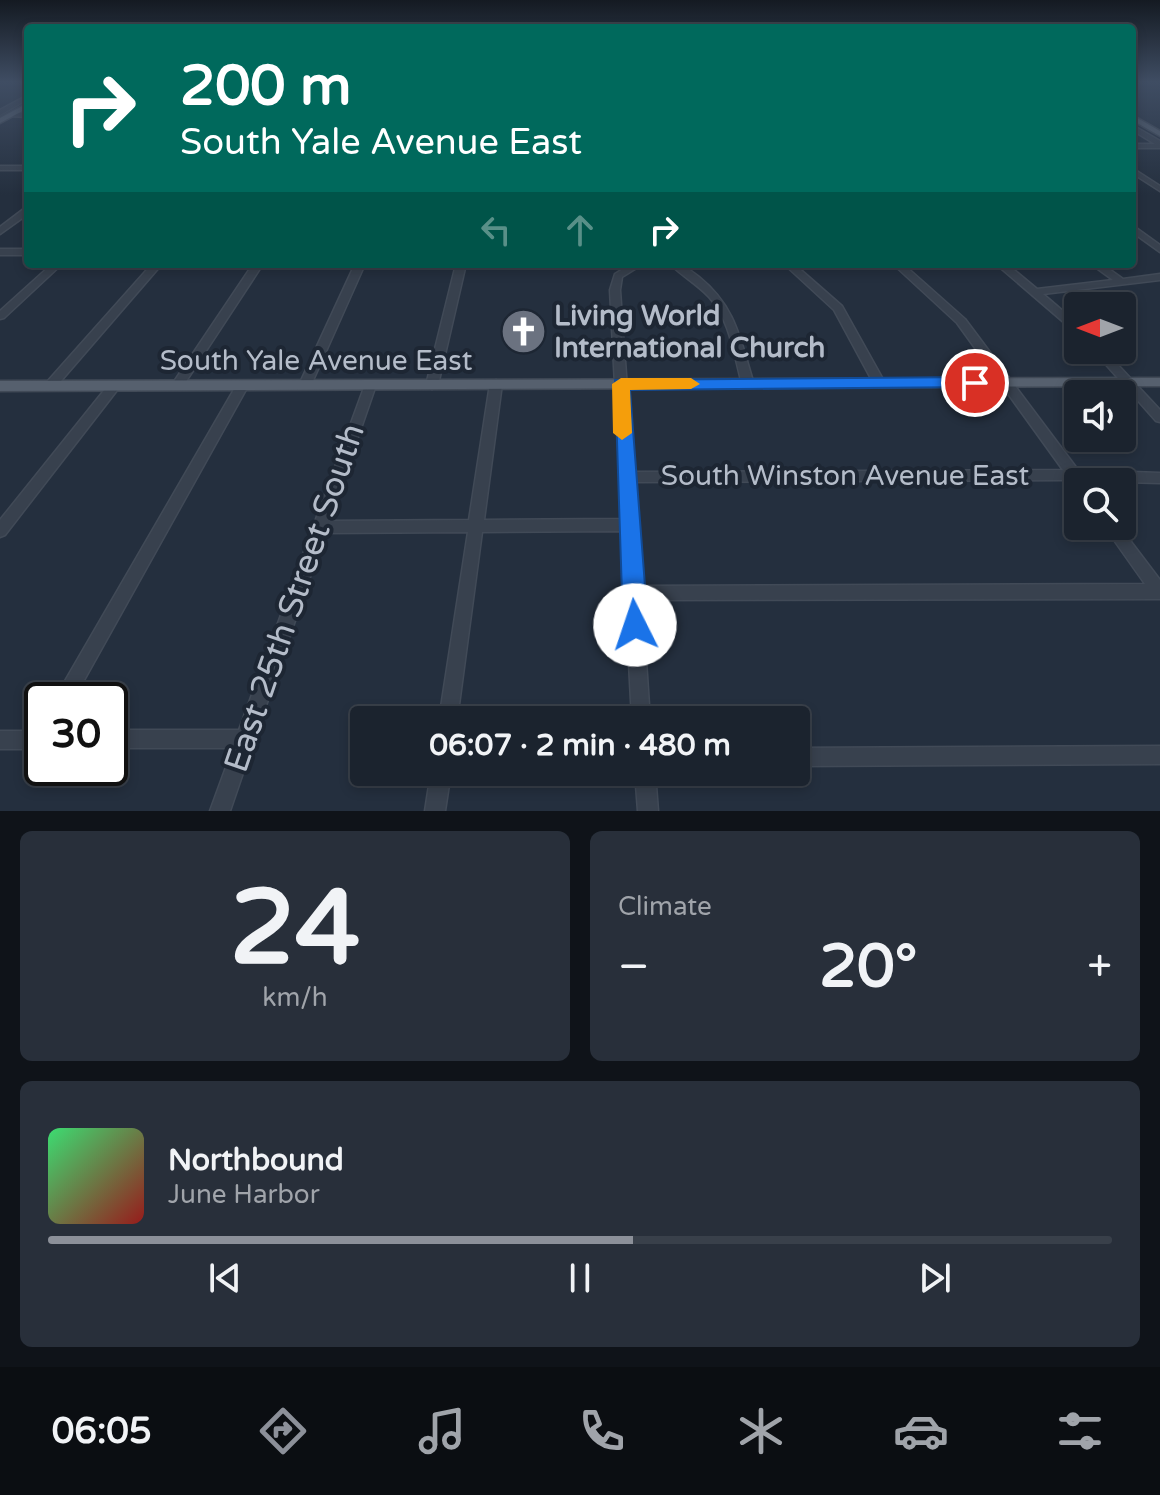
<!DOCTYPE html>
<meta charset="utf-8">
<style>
:root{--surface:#1b232e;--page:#282f3a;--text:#f1f3f6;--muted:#a0a4aa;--line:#39404a;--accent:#8c9099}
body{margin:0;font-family:"Varela Round",sans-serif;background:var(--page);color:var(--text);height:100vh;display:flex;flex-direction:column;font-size:30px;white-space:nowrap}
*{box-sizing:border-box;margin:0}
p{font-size:26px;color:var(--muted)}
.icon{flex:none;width:44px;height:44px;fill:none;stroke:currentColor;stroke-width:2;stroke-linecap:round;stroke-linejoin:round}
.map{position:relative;height:811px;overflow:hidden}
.details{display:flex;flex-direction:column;gap:20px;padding:20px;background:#0f1319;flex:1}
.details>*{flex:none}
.hud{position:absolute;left:24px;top:24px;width:1112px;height:244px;border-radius:8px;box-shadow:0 4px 12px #0003,0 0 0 2px var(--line);background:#00695c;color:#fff;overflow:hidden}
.needle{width:52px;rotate:270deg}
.controls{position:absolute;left:1064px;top:292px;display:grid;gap:16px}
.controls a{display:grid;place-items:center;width:72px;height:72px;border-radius:8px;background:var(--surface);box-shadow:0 4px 12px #0003,0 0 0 2px var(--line);font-size:40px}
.speed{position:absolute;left:24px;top:682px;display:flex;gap:16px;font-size:40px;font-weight:700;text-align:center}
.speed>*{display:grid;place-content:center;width:104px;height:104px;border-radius:50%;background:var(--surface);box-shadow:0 4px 12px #0003,0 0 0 2px var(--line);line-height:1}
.speed .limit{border:4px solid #111;border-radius:12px;background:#fff;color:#111}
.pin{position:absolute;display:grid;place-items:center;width:68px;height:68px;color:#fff;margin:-34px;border:4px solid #fff;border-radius:50%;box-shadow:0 2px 8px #0007}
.me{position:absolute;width:88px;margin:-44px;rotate:356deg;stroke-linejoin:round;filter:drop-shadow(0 0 6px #0008)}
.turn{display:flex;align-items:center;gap:28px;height:168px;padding:0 24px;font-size:36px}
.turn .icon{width:104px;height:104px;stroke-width:2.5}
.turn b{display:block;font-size:56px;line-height:68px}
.lanes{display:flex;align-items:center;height:76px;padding:0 24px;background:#0003;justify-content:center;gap:40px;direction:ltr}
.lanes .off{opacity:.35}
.big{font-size:60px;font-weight:800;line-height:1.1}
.details .widget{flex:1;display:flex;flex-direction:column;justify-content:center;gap:12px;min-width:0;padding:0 28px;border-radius:12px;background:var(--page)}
.details .dial{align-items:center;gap:0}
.dial b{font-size:104px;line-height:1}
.song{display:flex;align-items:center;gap:24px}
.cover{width:96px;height:96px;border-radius:12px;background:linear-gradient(135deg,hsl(140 70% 55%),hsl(0 70% 35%))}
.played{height:8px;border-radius:4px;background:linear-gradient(90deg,var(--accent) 55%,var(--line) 55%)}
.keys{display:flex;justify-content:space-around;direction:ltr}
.heat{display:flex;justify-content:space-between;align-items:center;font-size:44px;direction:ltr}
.details .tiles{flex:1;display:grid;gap:20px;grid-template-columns:1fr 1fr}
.widget:last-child{grid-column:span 2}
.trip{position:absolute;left:350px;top:706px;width:460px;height:80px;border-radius:8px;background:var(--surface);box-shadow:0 4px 12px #0003,0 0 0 2px var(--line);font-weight:800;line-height:80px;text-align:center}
.dock{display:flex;height:128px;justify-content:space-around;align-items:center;background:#0b0e12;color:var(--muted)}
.dock .icon{width:56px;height:56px}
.dock .on{color:var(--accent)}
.dock b{font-size:36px;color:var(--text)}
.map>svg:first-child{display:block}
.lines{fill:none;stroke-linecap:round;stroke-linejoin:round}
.minor-casing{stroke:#414a57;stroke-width:3}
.major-casing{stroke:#414a57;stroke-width:3}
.minor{fill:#38414e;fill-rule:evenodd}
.major{fill:#56606e;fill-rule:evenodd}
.route{fill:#1a73e8;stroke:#114b97;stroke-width:2}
.slow{fill:#f59e0b}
.labels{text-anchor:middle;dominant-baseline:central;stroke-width:8;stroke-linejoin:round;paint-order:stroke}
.poi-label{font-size:28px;font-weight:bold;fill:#b4bcc9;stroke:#1d2633;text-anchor:start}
.street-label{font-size:28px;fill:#b4bcc9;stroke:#1d2633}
.near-street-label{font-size:34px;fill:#b4bcc9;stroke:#1d2633}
</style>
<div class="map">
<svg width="1160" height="811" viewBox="0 0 1160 811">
<rect width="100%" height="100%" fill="#242f3e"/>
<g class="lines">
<defs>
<path id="minor" d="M28,95V99L0,115V110Z
M11,113H28V117L9,116V114Z
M1132,125L1160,141V148H1132V144H1155L1132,130Z
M0,166H28V170H0Z
M1132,168L1160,186V191L1132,173Z
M25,208H28V214L0,234V227Z
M1132,225L1160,245V252L1132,232Z
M0,249H28V255H0Z
M52,264H62L4,318L0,319V311Z
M152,264H162L54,389H46L44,386L46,383Z
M253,264H263L181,389H173L171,386L173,383Z
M355,264H365L311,385L309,388H301L299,385Z
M456,264H466L438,385L432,389L426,385Z
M631,264H643L622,277L620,290L633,472L1063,470L957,323L893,264H903L965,319L1078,470L1160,473V483L1083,481L1077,484L1071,480H1062L633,482L641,586L1145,584L1104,526H1119L1160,580V599L642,600L650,720H632L622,531L482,532L457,720H439L468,532L325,533L230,811H210L233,748H110V730H239L366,382H374L376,385L329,521L469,520L490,384L496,380L502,384L484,520L622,519L610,290L615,274Z
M670,264C682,264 689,269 699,277C737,308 740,340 754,384L752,387H744L742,384C734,355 730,320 709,297C697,284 682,276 670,264Z
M784,264H794L842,306L885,383L883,386H875L834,310Z
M996,264H1007L1037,289L1113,280L1091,264H1102L1123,279L1160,274V280L1043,294L1078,324V332L1074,331Z
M1093,350H1104L1160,410V422L1156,421Z
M114,382L118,383L120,386L118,389L5,535L0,537V520L110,383Z
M242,382L248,386L73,700H54L236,386Z
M0,731H42V749H0Z
M1160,746V764L796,766V748Z
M431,772H451L445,811H425Z
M635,772H655L658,811H638Z"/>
<path id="major" d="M28,103V108L0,123V118Z
M1132,115L1160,131V136L1132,120Z
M1160,378V386L0,391V381Z"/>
</defs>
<use href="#minor" class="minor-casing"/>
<use href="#major" class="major-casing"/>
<use href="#minor" class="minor"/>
<use href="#major" class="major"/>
</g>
<linearGradient id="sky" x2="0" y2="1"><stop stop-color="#141a22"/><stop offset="0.42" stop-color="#3f4d63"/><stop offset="1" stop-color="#3f4d63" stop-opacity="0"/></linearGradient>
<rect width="1160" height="195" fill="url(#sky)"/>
<path class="route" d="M975,377L982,379V387L630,390L648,625L644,633L635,636L626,633L623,625L615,380Z"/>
<path class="slow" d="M621,378H691L700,384L691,389L630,390L632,433L622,440L613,433L612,384Z"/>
<defs>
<symbol id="church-disc" viewBox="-11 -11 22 22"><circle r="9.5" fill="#6b7280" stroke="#1d2633"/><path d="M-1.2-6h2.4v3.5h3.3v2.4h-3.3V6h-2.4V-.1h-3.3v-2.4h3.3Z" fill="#fff"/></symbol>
</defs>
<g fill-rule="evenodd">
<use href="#church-disc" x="498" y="306" width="51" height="51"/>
</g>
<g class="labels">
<g class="poi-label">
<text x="554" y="316">Living World<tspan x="554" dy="32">International Church</tspan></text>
</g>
<g class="street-label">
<text x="316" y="361">South Yale Avenue East</text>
<text x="845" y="476">South Winston Avenue East</text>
</g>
<g class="near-street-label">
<text transform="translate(295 598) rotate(-71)">East 25th Street South</text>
</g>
</g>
</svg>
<div class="controls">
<a><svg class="needle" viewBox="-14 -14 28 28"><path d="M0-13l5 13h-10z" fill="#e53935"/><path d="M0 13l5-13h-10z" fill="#a0a4aa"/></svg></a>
<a><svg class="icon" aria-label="sound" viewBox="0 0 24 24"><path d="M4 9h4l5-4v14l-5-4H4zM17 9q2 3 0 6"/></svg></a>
<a><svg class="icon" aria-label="search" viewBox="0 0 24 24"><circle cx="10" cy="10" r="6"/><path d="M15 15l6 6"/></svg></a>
</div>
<div class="speed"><div class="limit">30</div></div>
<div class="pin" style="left:975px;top:383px;background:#d93025"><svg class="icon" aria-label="arrive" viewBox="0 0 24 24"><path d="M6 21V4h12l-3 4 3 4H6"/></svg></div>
<svg class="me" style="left:635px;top:625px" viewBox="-20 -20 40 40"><circle r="19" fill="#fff"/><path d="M0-13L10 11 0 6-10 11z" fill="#1a73e8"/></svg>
<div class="trip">06:07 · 2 min · 480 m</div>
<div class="hud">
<div class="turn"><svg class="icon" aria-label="right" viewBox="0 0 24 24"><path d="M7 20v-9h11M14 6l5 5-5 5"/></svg><div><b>200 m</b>South Yale Avenue East</div></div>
<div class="lanes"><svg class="icon off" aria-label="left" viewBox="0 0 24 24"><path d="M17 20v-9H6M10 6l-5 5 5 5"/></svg><svg class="icon off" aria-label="ahead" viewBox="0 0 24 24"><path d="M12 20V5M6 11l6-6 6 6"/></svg><svg class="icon" aria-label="right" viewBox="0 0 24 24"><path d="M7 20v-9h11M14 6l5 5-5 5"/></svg></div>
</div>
</div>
<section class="details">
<div class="tiles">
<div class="widget dial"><b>24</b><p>km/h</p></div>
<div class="widget"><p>Climate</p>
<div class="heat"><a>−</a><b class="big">20°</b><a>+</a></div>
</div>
<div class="widget">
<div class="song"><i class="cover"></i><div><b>Northbound</b><p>June Harbor</p></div></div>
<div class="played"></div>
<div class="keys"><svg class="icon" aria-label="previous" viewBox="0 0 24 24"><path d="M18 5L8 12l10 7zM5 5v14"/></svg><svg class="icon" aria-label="pause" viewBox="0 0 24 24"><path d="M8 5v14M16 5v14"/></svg><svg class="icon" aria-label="next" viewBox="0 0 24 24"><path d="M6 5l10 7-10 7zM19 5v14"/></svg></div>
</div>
</div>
</section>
<nav class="dock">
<b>06:05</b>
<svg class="icon on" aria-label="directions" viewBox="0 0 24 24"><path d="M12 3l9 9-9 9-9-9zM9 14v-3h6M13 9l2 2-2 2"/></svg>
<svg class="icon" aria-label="music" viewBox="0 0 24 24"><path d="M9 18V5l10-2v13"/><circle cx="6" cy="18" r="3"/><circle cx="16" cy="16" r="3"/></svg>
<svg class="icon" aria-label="phone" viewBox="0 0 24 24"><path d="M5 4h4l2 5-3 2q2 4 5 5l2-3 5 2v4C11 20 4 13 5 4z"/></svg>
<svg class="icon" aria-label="climate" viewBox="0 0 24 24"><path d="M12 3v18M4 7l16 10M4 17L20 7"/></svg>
<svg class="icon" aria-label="car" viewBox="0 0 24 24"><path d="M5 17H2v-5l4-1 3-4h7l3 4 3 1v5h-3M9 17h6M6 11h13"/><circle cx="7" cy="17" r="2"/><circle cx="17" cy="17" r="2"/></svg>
<svg class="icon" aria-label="filters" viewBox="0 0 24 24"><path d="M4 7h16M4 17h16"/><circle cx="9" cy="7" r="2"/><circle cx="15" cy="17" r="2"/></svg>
</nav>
